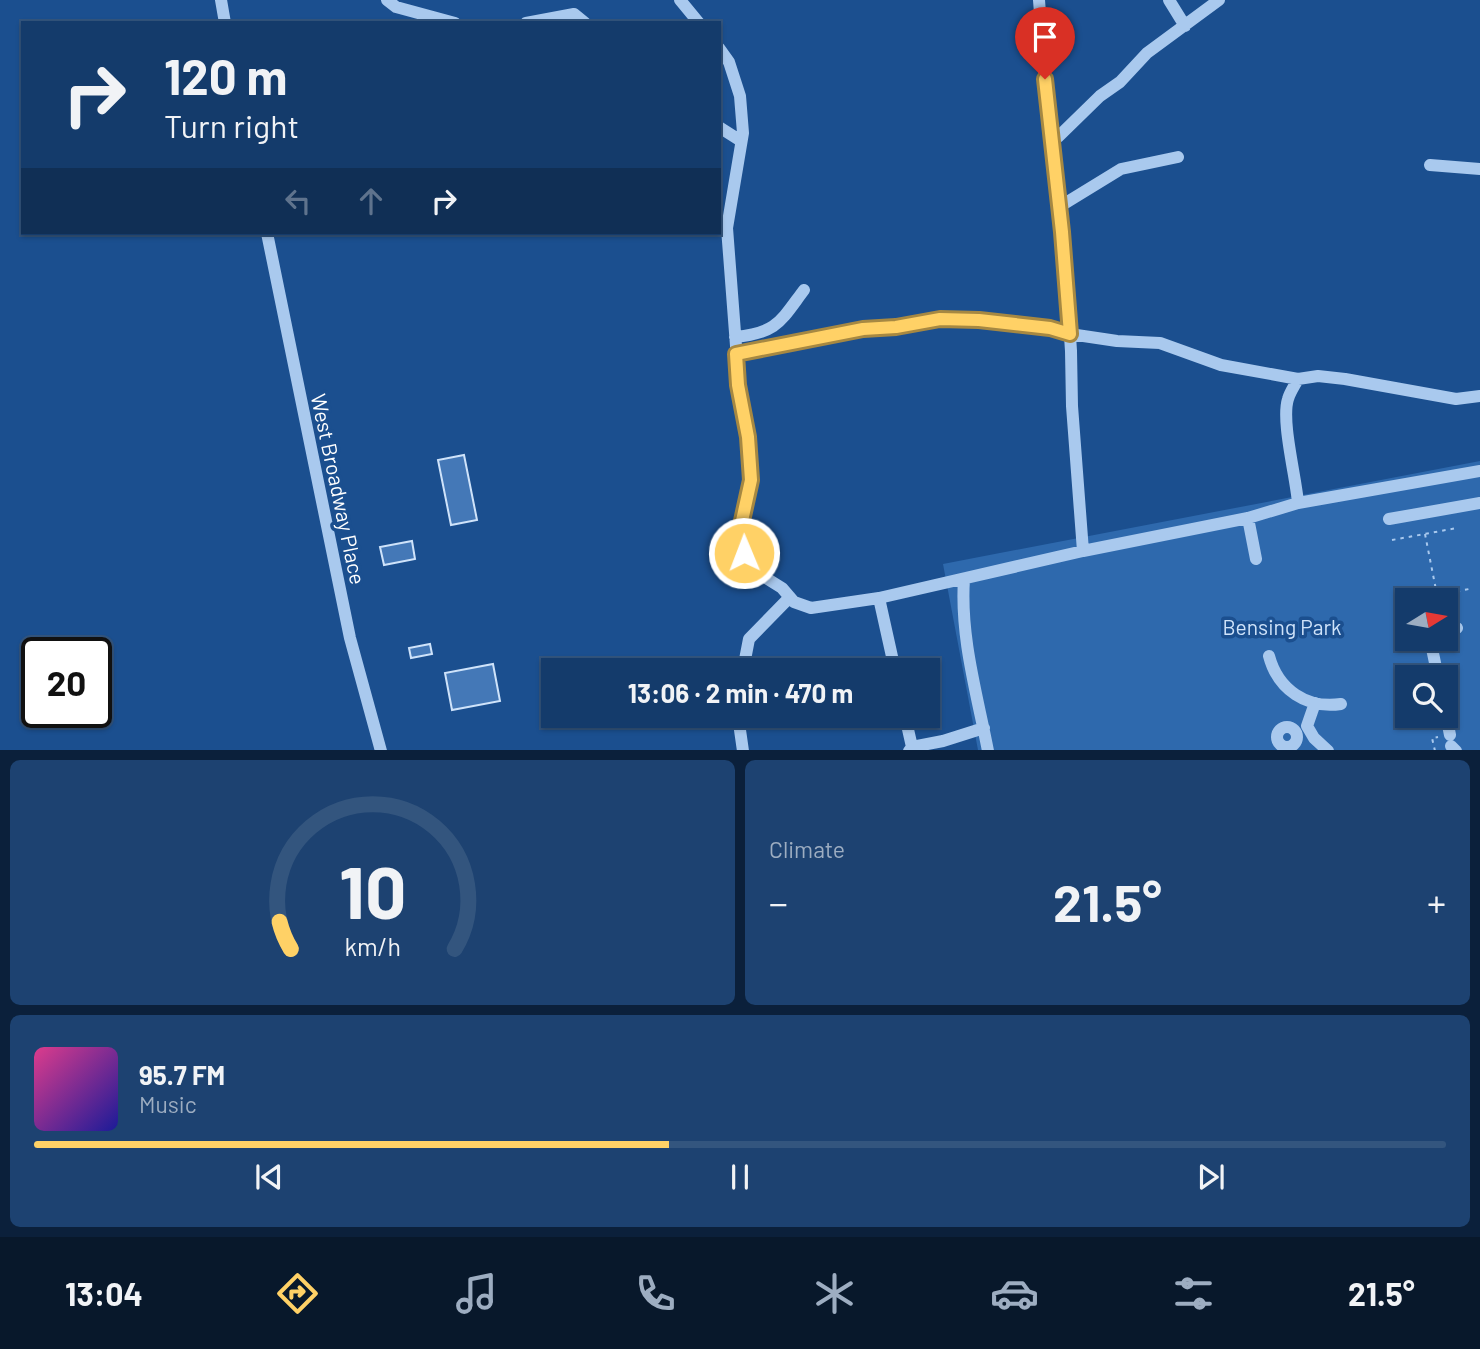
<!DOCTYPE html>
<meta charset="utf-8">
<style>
:root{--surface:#143b6b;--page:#1d4271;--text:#f1f3f6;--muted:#9dadc1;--line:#33557e;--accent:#ffd166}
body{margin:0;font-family:Barlow,sans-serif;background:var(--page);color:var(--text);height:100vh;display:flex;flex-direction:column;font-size:26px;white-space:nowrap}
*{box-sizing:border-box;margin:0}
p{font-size:23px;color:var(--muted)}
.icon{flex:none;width:38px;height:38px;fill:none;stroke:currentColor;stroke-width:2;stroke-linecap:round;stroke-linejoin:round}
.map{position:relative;height:750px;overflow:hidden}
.drawer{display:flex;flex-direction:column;gap:10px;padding:10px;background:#0b203b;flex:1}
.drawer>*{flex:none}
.banner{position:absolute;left:21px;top:21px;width:700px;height:214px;border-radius:0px;box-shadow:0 2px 5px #0004,0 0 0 2px var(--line);background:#143b6b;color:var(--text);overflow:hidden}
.needle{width:46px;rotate:79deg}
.buttons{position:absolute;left:1395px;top:588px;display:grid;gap:14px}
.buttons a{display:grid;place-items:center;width:63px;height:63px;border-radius:0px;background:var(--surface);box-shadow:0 2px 5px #0004,0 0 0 2px var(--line);font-size:35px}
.speed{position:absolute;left:21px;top:637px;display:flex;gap:14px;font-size:35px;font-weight:700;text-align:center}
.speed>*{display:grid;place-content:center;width:91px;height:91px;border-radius:50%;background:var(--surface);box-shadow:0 2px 5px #0004,0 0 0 2px var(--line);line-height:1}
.speed .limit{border:4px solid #111;border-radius:10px;background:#fff;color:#111}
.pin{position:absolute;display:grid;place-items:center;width:60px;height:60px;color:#fff;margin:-72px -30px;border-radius:50% 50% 50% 0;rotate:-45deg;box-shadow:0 0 7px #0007}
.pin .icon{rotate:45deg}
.me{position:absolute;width:77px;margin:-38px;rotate:359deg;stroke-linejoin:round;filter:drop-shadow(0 0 5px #0008)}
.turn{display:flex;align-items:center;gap:24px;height:147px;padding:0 28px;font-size:32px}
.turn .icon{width:91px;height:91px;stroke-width:2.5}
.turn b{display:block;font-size:49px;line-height:60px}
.lanes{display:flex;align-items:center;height:66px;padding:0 28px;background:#0003;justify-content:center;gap:35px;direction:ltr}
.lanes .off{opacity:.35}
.big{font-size:52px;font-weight:700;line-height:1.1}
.drawer .widget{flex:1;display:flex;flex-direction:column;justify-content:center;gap:10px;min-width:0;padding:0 24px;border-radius:10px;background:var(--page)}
.drawer .dial{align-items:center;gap:0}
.dial svg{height:182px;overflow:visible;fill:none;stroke:var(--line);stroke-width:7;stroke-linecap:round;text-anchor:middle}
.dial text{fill:var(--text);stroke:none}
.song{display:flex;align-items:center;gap:21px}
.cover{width:84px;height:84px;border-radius:10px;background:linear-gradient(135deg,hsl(330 70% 55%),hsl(240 70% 35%))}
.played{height:7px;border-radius:4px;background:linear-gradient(90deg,var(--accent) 45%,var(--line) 45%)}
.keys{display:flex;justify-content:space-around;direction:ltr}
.heat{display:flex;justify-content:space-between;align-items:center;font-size:38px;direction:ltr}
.drawer .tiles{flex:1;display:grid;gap:10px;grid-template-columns:1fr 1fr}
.widget:last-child{grid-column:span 2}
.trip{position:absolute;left:541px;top:658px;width:399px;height:70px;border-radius:0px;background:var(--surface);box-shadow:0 2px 5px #0004,0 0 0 2px var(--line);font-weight:700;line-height:70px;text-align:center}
.tab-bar{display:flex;height:112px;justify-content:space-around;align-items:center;background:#08182b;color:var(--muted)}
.tab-bar .icon{width:49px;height:49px}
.tab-bar .active{color:var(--accent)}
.tab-bar b{font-size:32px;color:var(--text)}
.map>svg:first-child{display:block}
.green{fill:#2e69ad;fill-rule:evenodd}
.building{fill:#4478b7;stroke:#cfe3fa;stroke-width:2}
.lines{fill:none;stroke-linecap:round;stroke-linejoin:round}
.path{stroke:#a9c9ee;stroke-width:2;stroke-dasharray:3.5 5;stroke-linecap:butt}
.minor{stroke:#a9c9ee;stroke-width:12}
.route-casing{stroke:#a68842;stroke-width:18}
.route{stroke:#ffd166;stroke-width:12}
.labels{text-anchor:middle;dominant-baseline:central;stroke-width:7;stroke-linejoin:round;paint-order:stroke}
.street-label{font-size:21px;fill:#fff;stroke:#1b4f8f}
.park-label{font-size:21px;fill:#cfe3fa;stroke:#1b4f8f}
</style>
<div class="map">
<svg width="1480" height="751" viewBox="0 0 1480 751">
<rect width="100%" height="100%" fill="#1b4f8f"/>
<path class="green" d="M1480,461V750H978L943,564ZM1407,600H1446V639H1407ZM1407,677H1446V716H1407Z"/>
<path class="building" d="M464,455L477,520L451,525L438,460Z
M412,541L415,559L384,565L380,547Z
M430,644L432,654L411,658L409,648Z
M493,664L500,701L452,710L445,673Z"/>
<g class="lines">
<path class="path" d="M1425,534L1438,600
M1392,540L1457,528
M1415,600L1469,589
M1405,602H1407
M1435,751L1432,738L1438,737"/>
<path class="minor" d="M221,0L225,23
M387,0L396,7L455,23
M680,0L699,23
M1039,0L1047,105L1066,275L1071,351L1072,406L1083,551
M1169,0L1185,26
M526,23L574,14L585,23
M719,48L729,62L740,96L743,133L727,228L739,385L748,437L751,480L738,539L750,568L782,588L794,602L811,608L879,598L1083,551L1248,518L1298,503L1480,471
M719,127L741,141
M1051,138L1058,137L1100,96L1120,82L1147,53L1219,0
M1430,165L1480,169
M1059,207L1121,169L1178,157
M267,233L350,638L381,751
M735,337C777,333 780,322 804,290
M736,354L863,329L896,327L940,319L979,320L1050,328L1070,334L1117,341L1160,343L1221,365L1298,379L1318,376L1345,379L1456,399L1480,396
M1298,503C1296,477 1281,421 1288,399C1290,392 1295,385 1298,379
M1248,518L1256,559
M1389,519L1480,503
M964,579C960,637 977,694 988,751
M879,598L895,670
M1446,631L1457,628
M1430,639L1438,677
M1269,656C1278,690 1307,709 1341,704
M743,670L749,639L790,597
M1315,703L1307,726L1314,738L1328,751
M1446,715L1450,735
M738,716L743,751
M905,716L912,747L909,751
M1277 737a10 10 0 1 1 20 0a10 10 0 1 1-20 0Z
M1451,746L1456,751
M912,747L943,741L984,728"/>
</g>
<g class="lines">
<defs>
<path id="route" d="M744,553L738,539L751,480L748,437L738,385L736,354L863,329L896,327L940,319L979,320L1050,328L1070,334L1062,232L1045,79"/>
</defs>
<use href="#route" class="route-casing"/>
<use href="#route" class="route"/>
</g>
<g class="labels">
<g class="street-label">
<text transform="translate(339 489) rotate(78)">West Broadway Place</text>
</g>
<g class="park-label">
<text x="1282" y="626">Bensing Park</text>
</g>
</g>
</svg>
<div class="buttons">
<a><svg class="needle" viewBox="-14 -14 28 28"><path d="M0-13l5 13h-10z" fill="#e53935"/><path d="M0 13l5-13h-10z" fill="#9dadc1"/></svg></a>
<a><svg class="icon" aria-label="search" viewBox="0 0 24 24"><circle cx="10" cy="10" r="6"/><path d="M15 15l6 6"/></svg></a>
</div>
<div class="speed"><div class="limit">20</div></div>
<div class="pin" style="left:1045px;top:79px;background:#d93025"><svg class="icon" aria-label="arrive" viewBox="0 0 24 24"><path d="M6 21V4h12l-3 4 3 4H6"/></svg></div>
<svg class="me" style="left:744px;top:553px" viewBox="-20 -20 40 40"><circle r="17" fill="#ffd166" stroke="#fff" stroke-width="3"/><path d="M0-11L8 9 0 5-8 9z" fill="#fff"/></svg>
<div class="trip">13:06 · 2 min · 470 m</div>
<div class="banner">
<div class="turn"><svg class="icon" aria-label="right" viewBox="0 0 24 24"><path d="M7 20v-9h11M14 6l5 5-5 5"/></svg><div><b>120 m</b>Turn right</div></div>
<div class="lanes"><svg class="icon off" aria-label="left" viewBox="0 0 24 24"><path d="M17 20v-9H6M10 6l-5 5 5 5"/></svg><svg class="icon off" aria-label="ahead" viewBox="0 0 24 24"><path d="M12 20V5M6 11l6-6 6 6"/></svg><svg class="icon" aria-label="right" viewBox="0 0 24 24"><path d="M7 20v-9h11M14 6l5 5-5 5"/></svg></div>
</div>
</div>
<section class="drawer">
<div class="tiles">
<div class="widget dial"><svg viewBox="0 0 100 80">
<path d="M14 69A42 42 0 1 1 86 69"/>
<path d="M14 69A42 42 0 0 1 9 57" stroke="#ffd166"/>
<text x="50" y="56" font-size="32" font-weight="700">10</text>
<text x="50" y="72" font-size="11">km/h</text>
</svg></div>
<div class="widget"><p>Climate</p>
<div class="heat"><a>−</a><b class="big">21.5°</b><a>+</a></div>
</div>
<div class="widget">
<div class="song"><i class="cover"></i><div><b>95.7 FM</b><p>Music</p></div></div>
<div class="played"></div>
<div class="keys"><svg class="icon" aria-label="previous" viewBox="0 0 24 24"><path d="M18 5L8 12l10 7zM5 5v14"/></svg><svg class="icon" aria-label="pause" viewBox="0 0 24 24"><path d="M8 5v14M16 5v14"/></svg><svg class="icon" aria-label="next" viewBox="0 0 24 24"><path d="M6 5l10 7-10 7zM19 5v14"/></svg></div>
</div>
</div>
</section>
<nav class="tab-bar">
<b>13:04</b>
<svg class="icon active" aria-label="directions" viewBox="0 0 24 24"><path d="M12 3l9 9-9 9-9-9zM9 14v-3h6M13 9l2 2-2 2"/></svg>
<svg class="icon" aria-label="music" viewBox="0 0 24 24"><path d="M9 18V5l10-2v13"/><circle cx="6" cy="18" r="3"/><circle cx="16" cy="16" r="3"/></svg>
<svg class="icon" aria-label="phone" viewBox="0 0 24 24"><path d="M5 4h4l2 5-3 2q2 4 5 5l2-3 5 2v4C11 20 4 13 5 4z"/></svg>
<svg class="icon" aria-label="climate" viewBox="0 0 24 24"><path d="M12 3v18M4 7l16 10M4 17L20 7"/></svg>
<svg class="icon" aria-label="car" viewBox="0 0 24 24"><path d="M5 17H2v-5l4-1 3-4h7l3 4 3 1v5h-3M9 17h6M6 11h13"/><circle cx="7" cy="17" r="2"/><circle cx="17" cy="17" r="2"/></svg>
<svg class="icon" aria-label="filters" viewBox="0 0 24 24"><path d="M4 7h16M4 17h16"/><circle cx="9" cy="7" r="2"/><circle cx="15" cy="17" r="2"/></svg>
<b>21.5°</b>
</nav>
